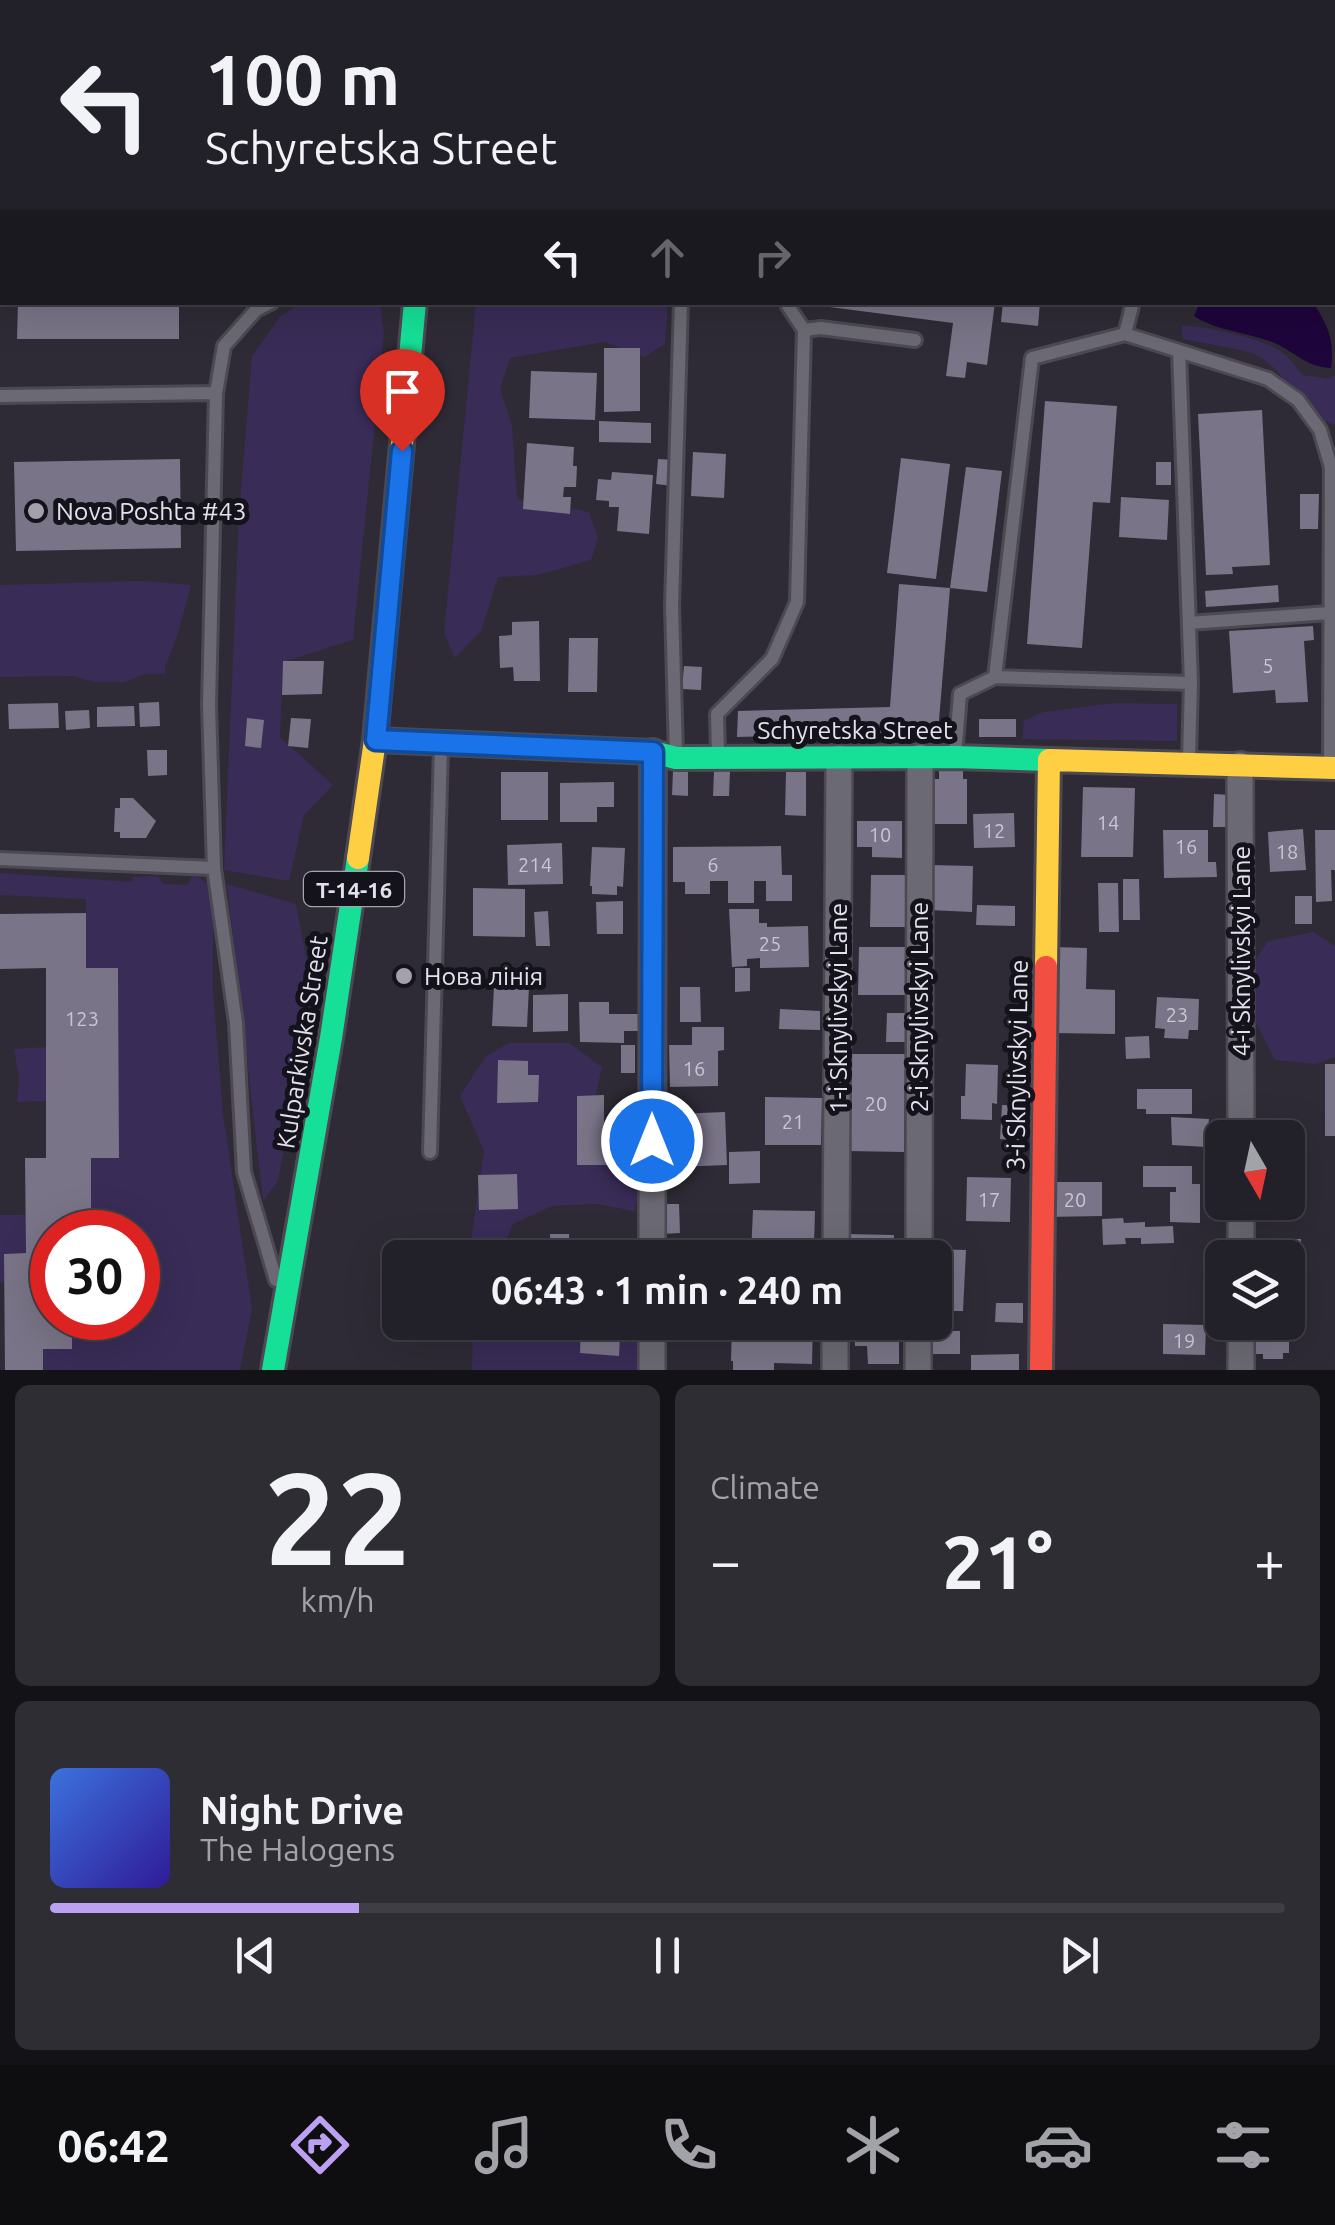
<!DOCTYPE html>
<meta charset="utf-8">
<style>
:root{--surface:#222028;--page:#2e2d34;--text:#f1f3f6;--muted:#a2a3a8;--line:#3f3e45;--accent:#bca0f2}
body{margin:0;font-family:Ubuntu,sans-serif;background:var(--page);color:var(--text);height:100vh;display:flex;flex-direction:column;font-size:38px;white-space:nowrap}
*{box-sizing:border-box;margin:0}
p{font-size:32px;color:var(--muted)}
.icon{flex:none;width:55px;height:55px;fill:none;stroke:currentColor;stroke-width:2;stroke-linecap:round;stroke-linejoin:round}
.map{position:relative;height:1370px;overflow:hidden}
.panel{display:flex;flex-direction:column;gap:15px;padding:15px;background:#131216;flex:1}
.panel>*{flex:none}
.hud{position:absolute;left:0px;top:0px;width:1335px;height:305px;box-shadow:0 10px 40px #0002,0 0 0 2px var(--line);background:#222028;color:var(--text);overflow:hidden}
.needle{width:65px;rotate:171deg}
.tools{position:absolute;left:1205px;top:1120px;display:grid;gap:20px}
.tools a{display:grid;place-items:center;width:100px;height:100px;border-radius:15px;background:var(--surface);box-shadow:0 10px 40px #0002,0 0 0 2px var(--line);font-size:50px}
.speed{position:absolute;left:30px;top:1210px;display:flex;gap:20px;font-size:50px;font-weight:700;text-align:center}
.speed>*{display:grid;place-content:center;width:130px;height:130px;border-radius:50%;background:var(--surface);box-shadow:0 10px 40px #0002,0 0 0 2px var(--line);line-height:1}
.speed .limit{border:15px solid #d22;background:#fff;color:#111}
.pin{position:absolute;display:grid;place-items:center;width:85px;height:85px;color:#fff;margin:-102px -42px;border-radius:50% 50% 50% 0;rotate:-45deg;box-shadow:0 0 10px #0007}
.pin .icon{rotate:45deg}
.me{position:absolute;width:110px;margin:-55px;rotate:0deg;stroke-linejoin:round;filter:drop-shadow(0 0 8px #0008)}
.turn{display:flex;align-items:center;gap:35px;height:210px;padding:0 40px;font-size:45px}
.turn .icon{width:130px;height:130px;stroke-width:2.5}
.turn b{display:block;font-size:70px;line-height:85px}
.lanes{display:flex;align-items:center;height:95px;padding:0 40px;background:#0003;justify-content:center;gap:50px;direction:ltr}
.lanes .off{opacity:.35}
.big{font-size:75px;font-weight:700;line-height:1.1}
.panel .widget{flex:1;display:flex;flex-direction:column;justify-content:center;gap:15px;min-width:0;padding:0 35px;border-radius:15px;background:var(--page)}
.panel .dial{align-items:center;gap:0}
.dial b{font-size:130px;line-height:1}
.song{display:flex;align-items:center;gap:30px}
.cover{width:120px;height:120px;border-radius:15px;background:linear-gradient(135deg,hsl(220 70% 55%),hsl(250 70% 35%))}
.played{height:10px;border-radius:5px;background:linear-gradient(90deg,var(--accent) 25%,var(--line) 25%)}
.keys{display:flex;justify-content:space-around;direction:ltr}
.heat{display:flex;justify-content:space-between;align-items:center;font-size:55px;direction:ltr}
.panel .tiles{flex:1;display:grid;gap:15px;grid-template-columns:1fr 1fr}
.widget:last-child{grid-column:span 2}
.trip{position:absolute;left:382px;top:1240px;width:570px;height:100px;border-radius:15px;background:var(--surface);box-shadow:0 10px 40px #0002,0 0 0 2px var(--line);font-weight:700;line-height:100px;text-align:center}
.menu{display:flex;height:160px;justify-content:space-around;align-items:center;background:#0e0d10;color:var(--muted)}
.menu .icon{width:70px;height:70px}
.menu .active{color:var(--accent)}
.menu b{font-size:45px;color:var(--text)}
.map>svg:first-child{display:block}
.green{fill:#392c57}
.water{fill:#1e053c}
.building{fill:#797487}
.lines{fill:none;stroke-linecap:round;stroke-linejoin:round}
.lane-casing{stroke:#4c4952;stroke-width:18}
.street-casing{stroke:#4c4952;stroke-width:30}
.fast-casing{stroke:#4c4952;stroke-width:28}
.slow-casing{stroke:#4c4952;stroke-width:28}
.jam-casing{stroke:#4c4952;stroke-width:28}
.lane{stroke:#6b6973;stroke-width:12}
.street{stroke:#6b6973;stroke-width:25}
.fast{stroke:#16e098;stroke-width:22}
.slow{stroke:#ffcf43;stroke-width:22}
.jam{stroke:#f24e42;stroke-width:22}
.route-casing{stroke:#114b97;stroke-width:25}
.route{stroke:#1a73e8;stroke-width:18}
.poi-dot{fill:#a4a1ad;stroke:#14121a;stroke-width:4}
.labels{text-anchor:middle;dominant-baseline:central;stroke-width:10;stroke-linejoin:round;paint-order:stroke}
.number-label{font-size:20px;fill:#c8c6d4}
.shield{fill:#14121a;stroke:#a5a3ae;stroke-width:2.5}
.shield-label{font-size:22px;font-weight:bold;fill:#e3e1ed}
.poi-label{font-size:25px;fill:#e3e1ed;stroke:#14121a;text-anchor:start}
.street-label{font-size:25px;fill:#e3e1ed;stroke:#14121a}
</style>
<div class="map">
<svg width="1335" height="1370" viewBox="0 0 1335 1370">
<rect width="100%" height="100%" fill="#2e2b36"/>
<path class="green" d="M300,303H377L380,305L384,333L353,640L283,662L280,737L333,785L304,815L289,881L224,870L239,514L252,356L280,317Z
M476,303H668L665,344L645,357L604,342L510,358L500,389L512,425L517,499L589,512L598,538L591,560L537,575L498,577L481,631L455,658L444,633Z
M1181,325C1207,327 1260,337 1282,352C1290,358 1296,367 1303,375L1329,379L1335,375V425C1303,416 1288,374 1260,357C1248,349 1200,343 1183,339Z
M142,581L191,585L177,637L165,667V674H144L125,682H95L73,676L0,677V585Z
M1115,703L1177,704V741L1022,739L1024,721L1043,712Z
M0,873L132,882L133,877L158,876L164,884L187,885L194,873L213,888V990L223,1114L252,1309L240,1370H43V1349H72V1318H138V1232H91V1158L119,1157L118,968H86V899L0,895Z
M227,884L296,904L313,993L278,1181L263,1201Z
M1313,932L1335,946V1057L1316,1064L1275,1060L1254,1018L1252,965L1268,941Z
M509,1043H569L602,1067L593,1109L621,1154L644,1184L634,1211L597,1204L552,1206L513,1224L499,1257H471V1241L484,1151L460,1096L486,1056Z
M46,1047V1101L17,1102L19,1079L14,1049Z
M0,1215H26V1253L4,1254V1282L0,1283Z
M473,1323H505L509,1331L550,1337L563,1323H644L642,1370H472Z"/>
<path class="water" d="M1200,302L1313,303C1328,324 1335,342 1331,368C1308,367 1298,355 1279,345C1252,332 1220,333 1194,316Z"/>
<path class="building" d="M18,302H179V339H17Z
M815,302H995L987,365L967,362L965,378L946,376L953,323L814,305Z
M1003,302H1040L1038,326L1001,322Z
M604,348H640V411L604,412Z
M531,371L597,373L595,420L529,418Z
M1045,401L1117,406L1110,503L1093,502L1082,648L1027,644Z
M1262,410L1270,565L1232,567L1233,574L1206,575L1198,414Z
M599,421L651,423V443L599,442Z
M527,443L574,447L573,466H577L576,487H564L563,497H571L570,514L523,509Z
M693,452L726,454L724,498L691,496Z
M901,458L950,464L936,579L887,573Z
M180,459L181,548L16,551L14,462Z
M658,459L674,460L673,486L656,484Z
M1156,462H1171V485H1156Z
M966,467L1002,471L987,592L950,588L938,732L737,737L738,711L890,707L899,584L950,588Z
M612,472L653,475L649,534L617,531L619,507H609V501L596,500L598,479L611,480Z
M1300,494H1319L1318,529H1300Z
M1121,497L1169,500L1167,540L1119,537Z
M1278,585L1279,602L1206,607L1205,591Z
M539,621L540,681H514L513,667L500,668L499,636L512,635V622Z
M1313,626L1314,640L1304,641L1308,702L1276,703L1275,690L1233,693L1229,631Z
M569,638H598L597,692H568Z
M283,661H324L322,694L282,695Z
M684,666L702,667L701,690L682,689Z
M159,702L160,726L140,727L139,703Z
M58,703L59,728L9,729L8,704Z
M134,706L135,726L97,727V707Z
M89,710L90,728L66,730L65,711Z
M247,718L264,720L261,748L245,746Z
M291,718L311,719L308,748L288,746Z
M979,719H1016V737H979Z
M147,750H167V775L148,776Z
M673,771H688V796L672,795Z
M714,771H730L729,796H713Z
M939,771H963V779H967V824H922V794H934V779H939Z
M501,772H548V820H501Z
M786,772H806V816L785,815Z
M614,782V807H597V822H560V783Z
M1083,787L1135,788L1133,857H1081Z
M1214,794L1230,795L1228,827H1213Z
M120,798H133L156,821L146,838H120V832H114L115,808H120Z
M1014,813L1015,847L974,848L973,814Z
M857,821H902V858L872,857V847H857Z
M1303,829L1306,870L1270,872L1268,832Z
M1163,830H1208V862H1216L1217,877L1164,878Z
M1315,830H1335V870H1331L1332,901L1316,902Z
M562,843L563,884L508,885L507,845Z
M781,846L782,875H792V901H766V881H754V903H728V881H710V894H685V882H673V847Z
M592,847L625,848L623,887L617,886V895L592,894V886H590Z
M930,865L973,866L972,912L928,910Z
M871,875H906L905,927H870Z
M1123,879H1139L1140,920H1123Z
M1098,883H1118L1119,932H1099Z
M473,888L525,889V937L473,936Z
M1295,896H1312V924H1295Z
M623,901V934H597L596,902Z
M977,905L1015,906V926L976,925Z
M729,909H759V923H767V927L808,926L809,967L760,968V958L747,959V966L732,967Z
M548,911L550,946H536L534,912Z
M86,913V968H118L119,1158H91V1232H52V1318H72V1349H43V1370H5L4,1254L26,1253L25,1158H46V968L0,969V914Z
M859,947H906L905,995H858Z
M1053,947L1087,948L1086,989L1115,990V1034L1054,1033Z
M498,967L519,968L518,987H529L527,1027L492,1026L494,986H497Z
M735,968H750V991L735,992Z
M680,987H700L701,1022H680Z
M568,994V1031L533,1032V995Z
M1157,997L1199,999L1198,1030H1189L1188,1039L1164,1038L1165,1029L1155,1028Z
M579,1002H609V1014H644L643,1031H624V1043L580,1042Z
M780,1009L820,1011V1030L779,1029Z
M887,1013H907V1042H886Z
M692,1027H724V1050L718,1051V1086L670,1087L669,1045H692Z
M1149,1036L1150,1058L1126,1059L1125,1037Z
M621,1045H635V1073H621Z
M848,1054H905L904,1152L847,1151Z
M498,1060L528,1061V1075H539L538,1102L497,1103Z
M966,1064L998,1065L997,1104L992,1103V1120L961,1119V1096H965Z
M1325,1064H1335V1136H1325Z
M1137,1089H1192V1114H1146V1109H1137Z
M604,1095V1126H626V1119H645V1165H577V1096Z
M765,1097L822,1098L821,1145H765Z
M1002,1105L1026,1106L1024,1141L1000,1139Z
M725,1112L727,1165L677,1167L675,1114Z
M1171,1117L1209,1119L1206,1147L1172,1145Z
M760,1151V1183L729,1184V1152Z
M1143,1166H1192V1184H1200V1223L1170,1222V1192H1176V1187H1143Z
M517,1174L518,1209L479,1210L478,1175Z
M967,1177L1011,1178L1010,1222L966,1221Z
M1047,1182H1102V1216L1047,1217Z
M662,1204H679L680,1233L662,1234Z
M753,1210L815,1211L814,1245H805V1255L782,1254V1245H776L775,1254L751,1253Z
M1123,1218L1124,1223L1145,1222V1227L1173,1226L1174,1243L1141,1244V1238H1125L1126,1244L1103,1245L1102,1219Z
M550,1234H569L570,1251H551Z
M846,1234L894,1235L893,1258H845Z
M1255,1239H1301L1302,1288H1288V1258H1255Z
M929,1249L966,1250L963,1311H935V1258H929Z
M996,1303H1023V1323L995,1322Z
M732,1322H813L812,1364L774,1363V1370H733V1361H731Z
M854,1322H899V1364H868L867,1346H855Z
M1243,1322H1289V1353H1283V1359H1263V1354H1243Z
M581,1324L600,1325V1333L620,1334L619,1356L580,1353Z
M1163,1324L1206,1325L1205,1355L1163,1354Z
M922,1331H960V1354H921Z
M1019,1354V1370H971V1355Z"/>
<g class="lines">
<defs>
<path id="lane" d="M106,0V2
M794,0V2
M60,2L72,0
M0,15L2,14
M1332,112H1335
M0,248H2
M272,302L256,310L224,346L216,393L209,705L214,868L236,1023L244,1172L276,1280
M804,330L821,328L915,340
M1125,334L1133,302
M1179,351L1191,683
M0,396L216,393
M1189,623L1329,613
M676,755L672,606L681,302
M718,755L717,714L772,659L797,602L804,330L788,306V302
M955,755L960,694L995,677
M1189,759L1191,683L995,677L1032,358L1125,334L1268,379L1298,400L1320,430L1331,467L1330,765
M0,859L214,868
M430,1152L441,747"/>
<path id="street" d="M1240,765L1241,1138
M1241,1202V1258
M652,1258L653,752
M836,1258L839,758
M919,1258L920,757
M1241,1322V1370
M652,1370V1322
M835,1370V1322
M918,1370V1322"/>
<path id="fast" d="M443,0V2
M403,433L415,302
M375,740L653,752L676,758L955,757L1050,760
M273,1370L331,1038L358,858"/>
<path id="slow" d="M1050,760L1335,768
M358,858L375,740L403,433
M1046,967L1049,760"/>
<path id="jam" d="M1041,1370L1046,967"/>
</defs>
<use href="#lane" class="lane-casing"/>
<use href="#street" class="street-casing"/>
<use href="#fast" class="fast-casing"/>
<use href="#slow" class="slow-casing"/>
<use href="#jam" class="jam-casing"/>
<use href="#lane" class="lane"/>
<use href="#street" class="street"/>
<use href="#fast" class="fast"/>
<use href="#slow" class="slow"/>
<use href="#jam" class="jam"/>
</g>
<g class="lines">
<defs>
<path id="route" d="M402,451L376,740L653,752L652,1141"/>
</defs>
<use href="#route" class="route-casing"/>
<use href="#route" class="route"/>
</g>
<g class="poi-dot">
<circle cx="36" cy="511" r="10"/>
<circle cx="404" cy="976" r="10"/>
</g>
<g class="labels">
<g class="number-label">
<text x="1268" y="665">5</text>
<text x="1108" y="822">14</text>
<text x="994" y="830">12</text>
<text x="880" y="834">10</text>
<text x="1186" y="846">16</text>
<text x="1287" y="851">18</text>
<text x="535" y="864">214</text>
<text x="713" y="864">6</text>
<text x="770" y="943">25</text>
<text x="1177" y="1014">23</text>
<text x="82" y="1018">123</text>
<text x="694" y="1068">16</text>
<text x="876" y="1103">20</text>
<text x="793" y="1121">21</text>
<text x="989" y="1199">17</text>
<text x="1075" y="1199">20</text>
<text x="1184" y="1340">19</text>
</g>
<rect class="shield" x="304" y="872" width="100" height="34" rx="8"/>
<g class="shield-label">
<text x="354" y="889">Т-14-16</text>
</g>
<g class="poi-label">
<text x="56" y="511">Nova Poshta #43</text>
<text x="424" y="976">Нова лінія</text>
</g>
<g class="street-label">
<text x="855" y="730">Schyretska Street</text>
<text transform="translate(1241 951) rotate(-90)">4-i Sknylivskyi Lane</text>
<text transform="translate(919 1007) rotate(-90)">2-i Sknylivskyi Lane</text>
<text transform="translate(838 1008) rotate(-90)">1-i Sknylivskyi Lane</text>
<text transform="translate(302 1042) rotate(-81)">Kulparkivska Street</text>
<text transform="translate(1017 1065) rotate(-89)">3-i Sknylivskyi Lane</text>
</g>
</g>
</svg>
<div class="tools">
<a><svg class="needle" viewBox="-14 -14 28 28"><path d="M0-13l5 13h-10z" fill="#e53935"/><path d="M0 13l5-13h-10z" fill="#a2a3a8"/></svg></a>
<a><svg class="icon" aria-label="layers" viewBox="0 0 24 24"><path d="M12 4l9 5-9 5-9-5zM3 14l9 5 9-5"/></svg></a>
</div>
<div class="speed"><div class="limit">30</div></div>
<div class="pin" style="left:402px;top:451px;background:#d93025"><svg class="icon" aria-label="arrive" viewBox="0 0 24 24"><path d="M6 21V4h12l-3 4 3 4H6"/></svg></div>
<svg class="me" style="left:652px;top:1141px" viewBox="-20 -20 40 40"><circle r="17" fill="#1a73e8" stroke="#fff" stroke-width="3"/><path d="M0-11L8 9 0 5-8 9z" fill="#fff"/></svg>
<div class="trip">06:43 · 1 min · 240 m</div>
<div class="hud">
<div class="turn"><svg class="icon" aria-label="left" viewBox="0 0 24 24"><path d="M17 20v-9H6M10 6l-5 5 5 5"/></svg><div><b>100 m</b>Schyretska Street</div></div>
<div class="lanes"><svg class="icon" aria-label="left" viewBox="0 0 24 24"><path d="M17 20v-9H6M10 6l-5 5 5 5"/></svg><svg class="icon off" aria-label="ahead" viewBox="0 0 24 24"><path d="M12 20V5M6 11l6-6 6 6"/></svg><svg class="icon off" aria-label="right" viewBox="0 0 24 24"><path d="M7 20v-9h11M14 6l5 5-5 5"/></svg></div>
</div>
</div>
<section class="panel">
<div class="tiles">
<div class="widget dial"><b>22</b><p>km/h</p></div>
<div class="widget"><p>Climate</p>
<div class="heat"><a>−</a><b class="big">21°</b><a>+</a></div>
</div>
<div class="widget">
<div class="song"><i class="cover"></i><div><b>Night Drive</b><p>The Halogens</p></div></div>
<div class="played"></div>
<div class="keys"><svg class="icon" aria-label="previous" viewBox="0 0 24 24"><path d="M18 5L8 12l10 7zM5 5v14"/></svg><svg class="icon" aria-label="pause" viewBox="0 0 24 24"><path d="M8 5v14M16 5v14"/></svg><svg class="icon" aria-label="next" viewBox="0 0 24 24"><path d="M6 5l10 7-10 7zM19 5v14"/></svg></div>
</div>
</div>
</section>
<nav class="menu">
<b>06:42</b>
<svg class="icon active" aria-label="directions" viewBox="0 0 24 24"><path d="M12 3l9 9-9 9-9-9zM9 14v-3h6M13 9l2 2-2 2"/></svg>
<svg class="icon" aria-label="music" viewBox="0 0 24 24"><path d="M9 18V5l10-2v13"/><circle cx="6" cy="18" r="3"/><circle cx="16" cy="16" r="3"/></svg>
<svg class="icon" aria-label="phone" viewBox="0 0 24 24"><path d="M5 4h4l2 5-3 2q2 4 5 5l2-3 5 2v4C11 20 4 13 5 4z"/></svg>
<svg class="icon" aria-label="climate" viewBox="0 0 24 24"><path d="M12 3v18M4 7l16 10M4 17L20 7"/></svg>
<svg class="icon" aria-label="car" viewBox="0 0 24 24"><path d="M5 17H2v-5l4-1 3-4h7l3 4 3 1v5h-3M9 17h6M6 11h13"/><circle cx="7" cy="17" r="2"/><circle cx="17" cy="17" r="2"/></svg>
<svg class="icon" aria-label="filters" viewBox="0 0 24 24"><path d="M4 7h16M4 17h16"/><circle cx="9" cy="7" r="2"/><circle cx="15" cy="17" r="2"/></svg>
</nav>
